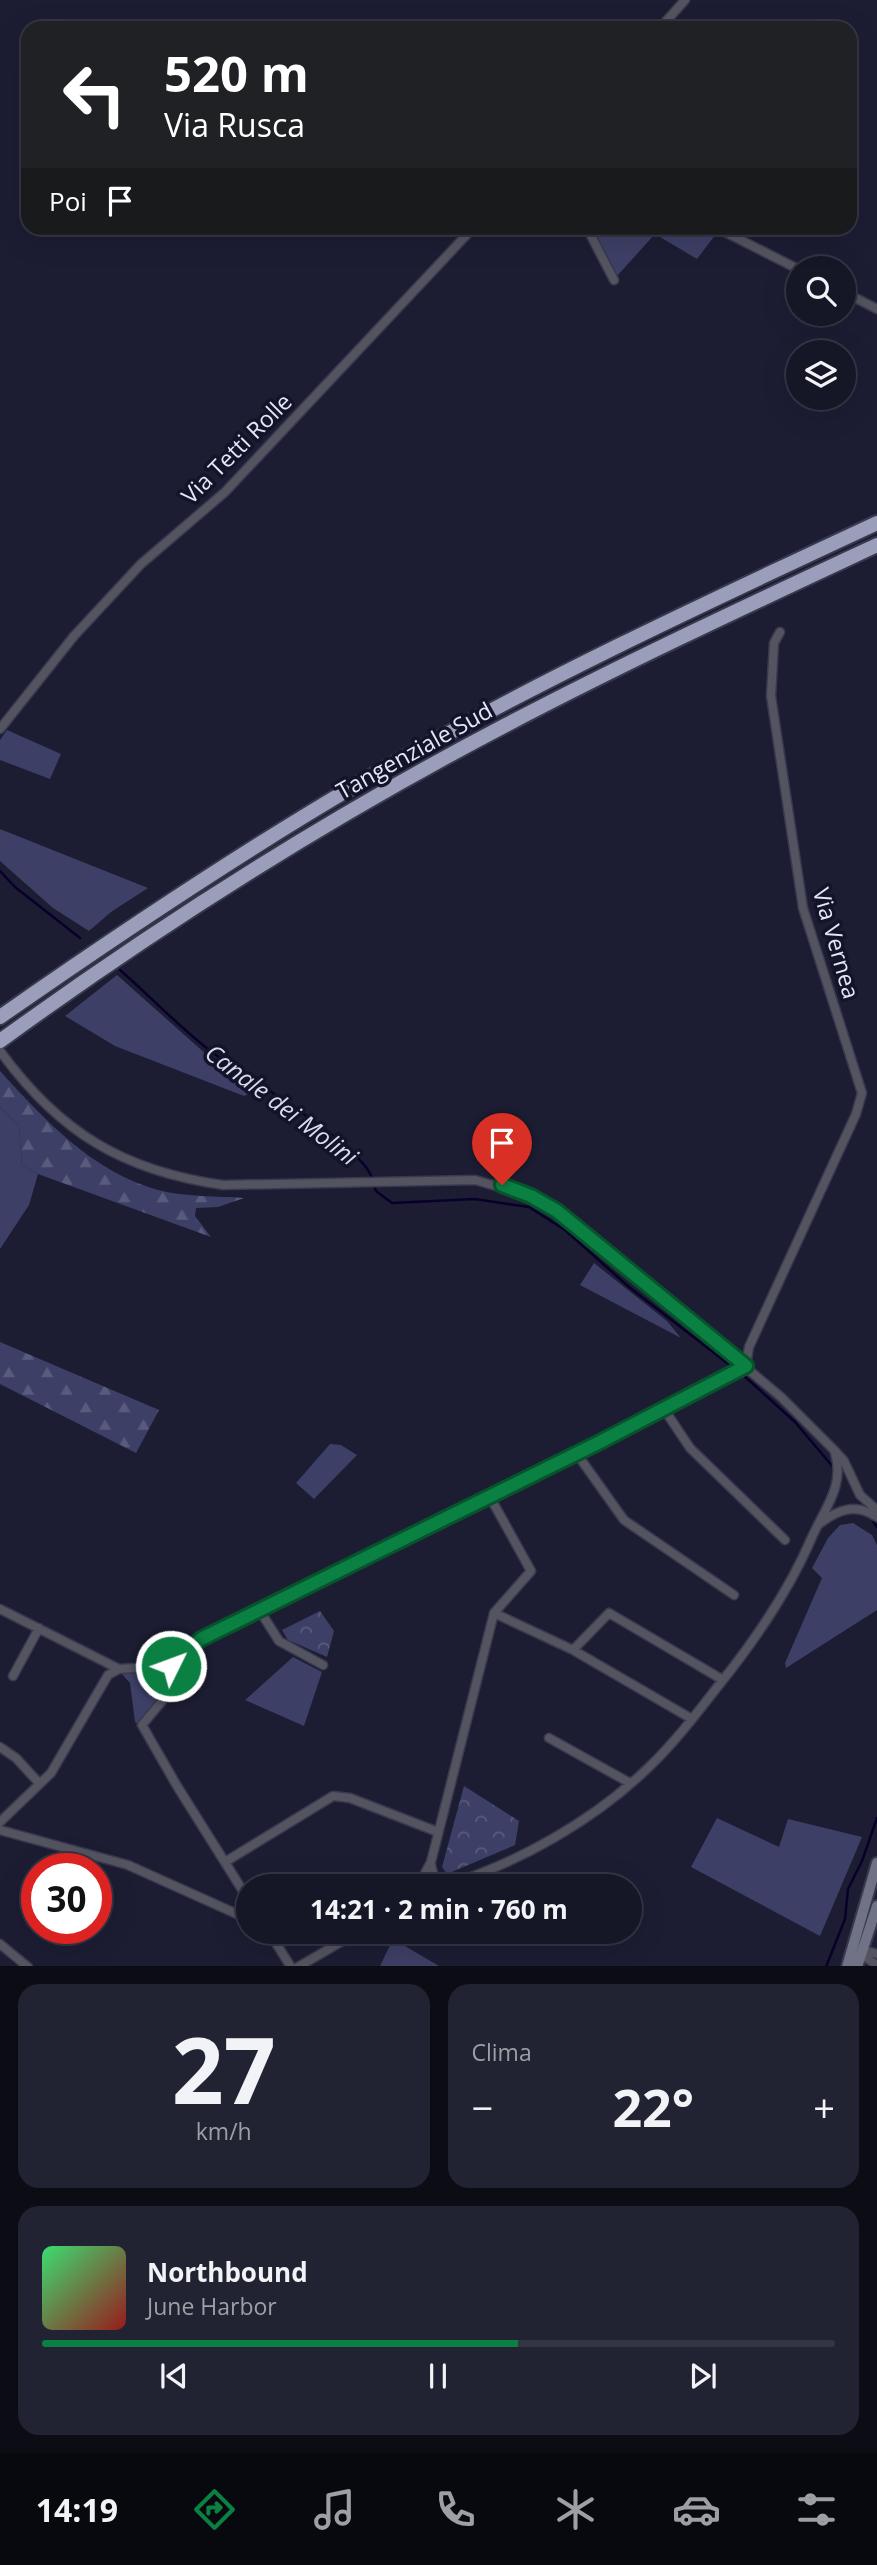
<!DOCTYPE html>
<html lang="it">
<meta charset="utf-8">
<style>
:root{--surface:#151626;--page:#222332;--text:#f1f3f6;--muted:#9d9fa7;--line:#343543;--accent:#0b8043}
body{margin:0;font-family:"Open Sans",sans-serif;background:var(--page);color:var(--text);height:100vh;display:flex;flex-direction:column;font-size:26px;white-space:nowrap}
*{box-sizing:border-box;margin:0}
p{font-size:23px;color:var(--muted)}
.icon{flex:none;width:38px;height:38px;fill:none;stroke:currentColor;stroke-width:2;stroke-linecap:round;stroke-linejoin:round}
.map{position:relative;height:1966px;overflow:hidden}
.details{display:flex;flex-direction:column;gap:18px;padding:18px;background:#0c0c15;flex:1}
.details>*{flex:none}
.banner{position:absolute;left:21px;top:21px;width:836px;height:214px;border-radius:21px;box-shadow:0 7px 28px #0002,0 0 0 2px var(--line);background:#202124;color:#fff;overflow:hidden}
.controls{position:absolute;left:786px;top:256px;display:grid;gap:14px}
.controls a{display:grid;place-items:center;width:70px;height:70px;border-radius:50%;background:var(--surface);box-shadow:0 7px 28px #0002,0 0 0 2px var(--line);font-size:35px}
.speed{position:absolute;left:21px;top:1853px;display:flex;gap:14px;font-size:35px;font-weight:700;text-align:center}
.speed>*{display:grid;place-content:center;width:91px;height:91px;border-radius:50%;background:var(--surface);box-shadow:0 7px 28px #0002,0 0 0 2px var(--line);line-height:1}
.speed .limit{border:10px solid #d22;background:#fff;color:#111}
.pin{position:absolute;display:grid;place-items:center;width:60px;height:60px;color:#fff;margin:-72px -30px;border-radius:50% 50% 50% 0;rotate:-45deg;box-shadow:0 0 7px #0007}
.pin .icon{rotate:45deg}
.me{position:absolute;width:77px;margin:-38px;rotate:48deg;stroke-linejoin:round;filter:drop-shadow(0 0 5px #0008)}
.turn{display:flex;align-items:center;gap:24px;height:147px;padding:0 28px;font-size:32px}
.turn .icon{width:91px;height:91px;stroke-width:2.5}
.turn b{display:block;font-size:49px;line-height:60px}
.then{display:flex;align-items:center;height:66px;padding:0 28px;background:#0003;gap:14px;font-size:26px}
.big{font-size:52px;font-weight:700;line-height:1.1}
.details .tile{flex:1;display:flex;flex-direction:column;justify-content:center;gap:10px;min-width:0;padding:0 24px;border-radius:21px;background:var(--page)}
.details .dial{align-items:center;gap:0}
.dial b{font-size:91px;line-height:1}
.song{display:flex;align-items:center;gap:21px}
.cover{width:84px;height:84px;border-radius:10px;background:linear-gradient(135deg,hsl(140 70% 55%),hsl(0 70% 35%))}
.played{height:7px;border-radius:4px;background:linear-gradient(90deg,var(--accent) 60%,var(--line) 60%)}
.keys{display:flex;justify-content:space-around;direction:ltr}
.heat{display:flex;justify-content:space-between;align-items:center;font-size:38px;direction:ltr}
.details .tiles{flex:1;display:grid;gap:18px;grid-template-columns:1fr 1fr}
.tile:last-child{grid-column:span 2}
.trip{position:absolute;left:236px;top:1874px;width:406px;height:70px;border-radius:35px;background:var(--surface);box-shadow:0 7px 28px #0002,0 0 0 2px var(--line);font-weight:700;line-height:70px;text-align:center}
.tab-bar{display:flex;height:112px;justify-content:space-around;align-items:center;background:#08090f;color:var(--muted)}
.tab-bar .icon{width:49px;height:49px}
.tab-bar .current{color:var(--accent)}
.tab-bar b{font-size:32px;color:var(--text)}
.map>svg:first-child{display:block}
.green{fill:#3d3f66}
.forest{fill:url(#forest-firs)}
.park{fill:url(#park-crowns)}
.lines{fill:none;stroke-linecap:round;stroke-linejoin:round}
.stream{stroke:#08002a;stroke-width:2.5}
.street-casing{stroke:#38394e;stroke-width:11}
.secondary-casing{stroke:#38394e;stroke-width:14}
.highway-casing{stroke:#38394e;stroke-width:18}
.street{stroke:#535460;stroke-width:8}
.secondary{stroke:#707285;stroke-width:10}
.highway{stroke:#9b9eba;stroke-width:14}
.route-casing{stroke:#07532c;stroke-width:18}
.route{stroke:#0b8043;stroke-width:12}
.labels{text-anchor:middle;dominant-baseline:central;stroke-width:7;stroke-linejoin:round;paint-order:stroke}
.street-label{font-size:23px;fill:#e5e6f6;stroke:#131429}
.water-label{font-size:24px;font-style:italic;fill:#d8daee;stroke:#131429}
</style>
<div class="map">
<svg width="877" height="1967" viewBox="0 0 877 1967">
<defs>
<pattern id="forest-firs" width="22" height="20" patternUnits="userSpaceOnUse" patternTransform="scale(1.75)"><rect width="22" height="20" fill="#3d3f66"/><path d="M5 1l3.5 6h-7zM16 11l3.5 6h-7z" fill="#595b7c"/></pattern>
<pattern id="park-crowns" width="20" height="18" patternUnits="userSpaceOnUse" patternTransform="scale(1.75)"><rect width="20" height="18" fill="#3d3f66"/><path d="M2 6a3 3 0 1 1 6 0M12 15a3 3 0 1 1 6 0" fill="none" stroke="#595b7c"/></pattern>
</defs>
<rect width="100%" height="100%" fill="#1c1d33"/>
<path class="green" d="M592,228H705L716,234L697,259L655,234L617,276Z
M7,730L61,754L50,779L0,760V740Z
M0,829L148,888L111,912L89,931L53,908L0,861Z
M117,975L207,1055L259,1089L244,1096L115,1046L65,1016Z
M0,1107L19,1126L22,1165L38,1174L29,1205L0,1249Z
M594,1263L667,1321L681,1338L580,1285Z
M330,1444L341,1445L357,1455L314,1499L296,1483Z
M853,1523L872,1535L877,1545V1610L786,1668L785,1663L822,1578L812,1568L828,1538L840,1525Z
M293,1657L322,1672L304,1726L245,1700Z
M167,1672L165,1693L138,1724L135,1722L130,1683L121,1673Z
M717,1818L779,1847L788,1819L862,1837L820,1936L691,1867Z
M393,1939L439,1966H380Z"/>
<path class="forest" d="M0,1071C45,1120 91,1171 158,1190C184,1197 217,1196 244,1198L218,1207L196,1208L195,1216L211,1237L38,1174L22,1165L19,1126L0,1107Z
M0,1342L159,1410L136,1453L0,1384Z"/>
<path class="park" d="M320,1611L334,1631L327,1657L288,1640L282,1630Z
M464,1786L519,1821L515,1845L447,1874L442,1867Z"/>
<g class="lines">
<path class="stream" d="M0,871L15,887L80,938
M120,970C151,997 180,1028 213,1053C246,1077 362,1145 372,1178
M374,1185L376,1191L392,1203L475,1199L529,1207L565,1230L629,1287L731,1366
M742,1374L795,1422L833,1467
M873,1521L877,1527
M826,1967L845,1919L848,1889L862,1861L877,1818"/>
<defs>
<path id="street" d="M660,28L685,0
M587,228L614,280
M717,228L798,269
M844,292L877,309
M0,729L74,636L141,564L225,492L473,228
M0,1051C59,1132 123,1171 223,1185L475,1180L532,1196L584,1232L781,1397L834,1450L844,1461L860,1495L877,1510
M746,1366L749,1347L856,1114L862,1093L803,908L771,696L774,643L780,632
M664,1409L690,1448L785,1540
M577,1454L624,1520L734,1595
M819,1524C839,1509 855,1503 877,1517
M0,1609L119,1669
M260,1611L279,1641L323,1665
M494,1613L573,1650L692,1719
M573,1650L609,1613L723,1680
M171,1666L168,1694L142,1725L177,1786L248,1899
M13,1676L39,1628
M549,1738L630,1783
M0,1747L16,1758L39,1783
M0,1822L51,1773L108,1675L119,1669L171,1666L183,1652L201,1639L620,1432L746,1366
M0,1830L128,1865L248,1919
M225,1862L333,1796L350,1798L438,1832
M431,1865L435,1881L442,1886
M418,1886L431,1862L494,1613L531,1571L490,1497
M444,1886C517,1864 595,1820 650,1766C675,1742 697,1713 719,1685C756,1639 789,1591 812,1537C825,1508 845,1485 835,1453
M269,1932L291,1967
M0,1944L28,1967
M860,1949L877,1954
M857,1952L877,1965
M298,1967L358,1932"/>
<path id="secondary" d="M847,1967L877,1863
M857,1967L877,1906"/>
<path id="highway" d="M0,1017C119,934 238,854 363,781C529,685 703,604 877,523
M0,1041C161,924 330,817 506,725C628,661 753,603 877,545"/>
</defs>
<use href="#street" class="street-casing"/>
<use href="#secondary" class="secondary-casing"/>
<use href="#highway" class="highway-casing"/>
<use href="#street" class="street"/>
<use href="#secondary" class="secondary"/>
<use href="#highway" class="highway"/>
</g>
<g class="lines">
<defs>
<path id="route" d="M171,1666L201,1639L598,1443L746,1366L557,1211L531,1196L502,1185"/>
</defs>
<use href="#route" class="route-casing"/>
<use href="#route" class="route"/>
</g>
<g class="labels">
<g class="street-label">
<text transform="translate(236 448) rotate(-45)">Via Tetti Rolle</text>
<text transform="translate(414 750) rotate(-29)">Tangenziale Sud</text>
<text transform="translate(837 943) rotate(74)">Via Vernea</text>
</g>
<g class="water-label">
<text transform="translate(282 1104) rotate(37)">Canale dei Molini</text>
</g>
</g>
</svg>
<div class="controls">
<a><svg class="icon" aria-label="search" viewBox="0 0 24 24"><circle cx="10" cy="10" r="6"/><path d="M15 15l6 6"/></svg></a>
<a><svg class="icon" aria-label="layers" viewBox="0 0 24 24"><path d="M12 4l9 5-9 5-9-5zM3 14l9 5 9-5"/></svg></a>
</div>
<div class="speed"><div class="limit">30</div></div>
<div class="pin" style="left:502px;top:1185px;background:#d93025"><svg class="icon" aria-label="arrive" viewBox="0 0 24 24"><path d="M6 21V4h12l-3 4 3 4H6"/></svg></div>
<svg class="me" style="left:171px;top:1666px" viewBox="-20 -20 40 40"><circle r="17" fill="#0b8043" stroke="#fff" stroke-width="3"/><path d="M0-11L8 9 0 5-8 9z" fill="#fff"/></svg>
<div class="trip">14:21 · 2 min · 760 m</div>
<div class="banner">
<div class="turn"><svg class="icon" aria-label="left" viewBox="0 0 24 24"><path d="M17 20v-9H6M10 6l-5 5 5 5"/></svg><div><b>520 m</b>Via Rusca</div></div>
<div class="then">Poi<svg class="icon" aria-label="arrive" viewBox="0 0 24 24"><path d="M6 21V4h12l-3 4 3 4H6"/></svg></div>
</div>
</div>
<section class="details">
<div class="tiles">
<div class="tile dial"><b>27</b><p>km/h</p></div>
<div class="tile"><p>Clima</p>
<div class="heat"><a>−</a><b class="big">22°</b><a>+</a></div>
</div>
<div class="tile">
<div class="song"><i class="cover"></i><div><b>Northbound</b><p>June Harbor</p></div></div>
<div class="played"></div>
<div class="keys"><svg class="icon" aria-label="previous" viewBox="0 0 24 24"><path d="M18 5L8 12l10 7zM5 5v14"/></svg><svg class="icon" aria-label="pause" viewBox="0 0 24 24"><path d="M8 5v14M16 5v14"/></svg><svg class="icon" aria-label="next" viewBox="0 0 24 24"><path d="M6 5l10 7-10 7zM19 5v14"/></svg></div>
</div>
</div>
</section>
<nav class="tab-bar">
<b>14:19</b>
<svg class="icon current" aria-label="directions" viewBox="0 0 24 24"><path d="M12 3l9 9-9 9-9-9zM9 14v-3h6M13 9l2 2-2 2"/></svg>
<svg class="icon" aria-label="music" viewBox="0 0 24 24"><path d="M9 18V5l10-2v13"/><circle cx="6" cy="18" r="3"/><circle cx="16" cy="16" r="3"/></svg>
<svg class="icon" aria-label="phone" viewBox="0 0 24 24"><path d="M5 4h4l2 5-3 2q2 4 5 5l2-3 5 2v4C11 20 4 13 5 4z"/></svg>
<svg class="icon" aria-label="climate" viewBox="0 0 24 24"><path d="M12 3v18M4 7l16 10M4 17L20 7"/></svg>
<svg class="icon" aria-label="car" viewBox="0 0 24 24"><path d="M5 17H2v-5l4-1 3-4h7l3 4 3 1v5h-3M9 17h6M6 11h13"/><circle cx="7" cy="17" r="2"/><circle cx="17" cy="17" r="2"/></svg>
<svg class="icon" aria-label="filters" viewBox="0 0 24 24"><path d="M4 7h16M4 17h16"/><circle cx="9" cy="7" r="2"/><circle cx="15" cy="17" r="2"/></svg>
</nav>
